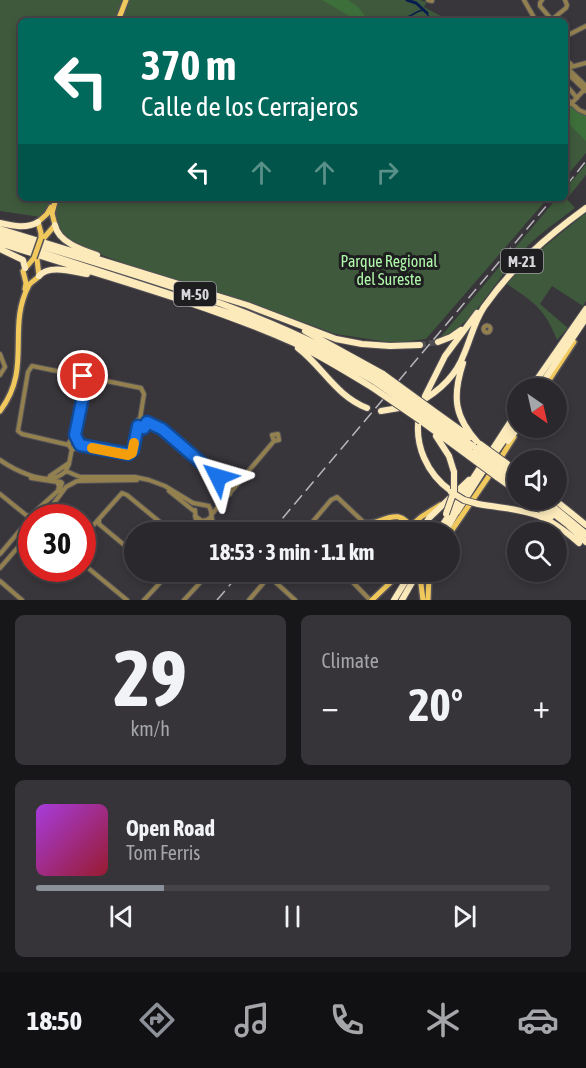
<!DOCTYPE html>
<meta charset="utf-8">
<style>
:root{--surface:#2a282c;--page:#363438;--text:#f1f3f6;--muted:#a5a6a9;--line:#464448;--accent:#8c9099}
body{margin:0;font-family:"Asap Condensed",sans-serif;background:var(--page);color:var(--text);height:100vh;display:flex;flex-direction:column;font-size:22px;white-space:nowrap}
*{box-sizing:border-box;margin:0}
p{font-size:20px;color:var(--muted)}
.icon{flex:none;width:33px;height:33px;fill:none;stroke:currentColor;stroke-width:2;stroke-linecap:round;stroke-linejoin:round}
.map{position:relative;height:600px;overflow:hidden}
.panel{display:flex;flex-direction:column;gap:15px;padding:15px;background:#171618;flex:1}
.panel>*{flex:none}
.banner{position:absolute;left:18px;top:18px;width:550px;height:183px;border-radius:9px;box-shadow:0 3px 9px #0003,0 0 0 2px var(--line);background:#00695c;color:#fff;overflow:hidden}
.needle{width:39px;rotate:146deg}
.controls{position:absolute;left:507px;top:378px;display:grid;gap:12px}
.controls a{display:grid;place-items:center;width:60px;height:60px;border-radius:50%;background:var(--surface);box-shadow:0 3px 9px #0003,0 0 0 2px var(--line);font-size:30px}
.speed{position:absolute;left:18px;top:504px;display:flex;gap:12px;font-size:30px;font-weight:700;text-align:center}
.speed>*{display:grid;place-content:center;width:78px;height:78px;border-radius:50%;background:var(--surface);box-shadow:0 3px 9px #0003,0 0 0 2px var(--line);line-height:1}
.speed .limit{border:9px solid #d22;background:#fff;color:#111}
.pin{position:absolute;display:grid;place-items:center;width:51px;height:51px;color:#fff;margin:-26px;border:3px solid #fff;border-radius:50%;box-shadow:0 2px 6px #0007}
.me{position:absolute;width:66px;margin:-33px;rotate:310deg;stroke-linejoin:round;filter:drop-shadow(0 0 4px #0008)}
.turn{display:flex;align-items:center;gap:21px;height:126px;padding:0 24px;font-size:27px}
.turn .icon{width:78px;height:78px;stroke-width:2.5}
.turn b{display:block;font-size:42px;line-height:51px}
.lanes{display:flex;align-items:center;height:57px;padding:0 24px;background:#0003;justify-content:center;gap:30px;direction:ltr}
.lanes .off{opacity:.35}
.big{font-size:45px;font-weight:700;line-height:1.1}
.panel .tile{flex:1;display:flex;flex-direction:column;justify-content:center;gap:9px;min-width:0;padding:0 21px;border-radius:9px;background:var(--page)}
.panel .dial{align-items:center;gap:0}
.dial b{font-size:78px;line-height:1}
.song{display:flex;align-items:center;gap:18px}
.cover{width:72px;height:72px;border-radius:9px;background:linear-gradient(135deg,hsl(280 70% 55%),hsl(350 70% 35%))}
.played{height:6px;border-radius:3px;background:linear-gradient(90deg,var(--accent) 25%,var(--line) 25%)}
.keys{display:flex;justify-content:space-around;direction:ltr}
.heat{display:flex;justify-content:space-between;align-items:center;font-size:33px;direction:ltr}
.panel .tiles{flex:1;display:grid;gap:15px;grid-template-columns:1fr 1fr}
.tile:last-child{grid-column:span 2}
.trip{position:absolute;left:124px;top:522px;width:336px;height:60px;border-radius:30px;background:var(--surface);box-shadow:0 3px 9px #0003,0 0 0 2px var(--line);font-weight:700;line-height:60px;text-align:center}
.tabs{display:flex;height:96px;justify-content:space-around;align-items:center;background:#111012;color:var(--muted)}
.tabs .icon{width:42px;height:42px}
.tabs .active{color:var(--accent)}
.tabs b{font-size:27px;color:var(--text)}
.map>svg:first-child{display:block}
.green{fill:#3e593b}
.forest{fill:#3d6f3a}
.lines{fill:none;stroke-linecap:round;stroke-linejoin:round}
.stream{stroke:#071c4f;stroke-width:1.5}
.canal{stroke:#071c4f;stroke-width:3}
.highway-tunnel{stroke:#504d53;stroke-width:6;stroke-dasharray:6 3;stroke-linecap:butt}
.minor-casing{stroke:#555258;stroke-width:6}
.major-casing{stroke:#555258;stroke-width:8}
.highway-casing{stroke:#555258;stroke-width:8}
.minor{stroke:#93804f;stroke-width:4}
.major{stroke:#f1c85c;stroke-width:5}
.highway{stroke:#fceabb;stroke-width:6}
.rail{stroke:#b9b6bb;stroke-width:1.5;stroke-dasharray:12 6;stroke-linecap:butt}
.major-bridge-casing{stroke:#555258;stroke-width:8;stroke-linecap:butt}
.highway-bridge-casing{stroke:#555258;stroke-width:8;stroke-linecap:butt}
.major-bridge{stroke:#f1c85c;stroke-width:5}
.highway-bridge{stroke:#fceabb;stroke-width:6}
.route-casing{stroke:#114b97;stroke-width:15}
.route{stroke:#1a73e8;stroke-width:10}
.slow{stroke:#f59e0b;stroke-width:10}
.labels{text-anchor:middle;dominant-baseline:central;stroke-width:6;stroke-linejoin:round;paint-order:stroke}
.shield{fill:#1e1d20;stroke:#a09ea2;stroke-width:1.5}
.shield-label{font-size:15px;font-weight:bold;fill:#d8d6da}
.park-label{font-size:16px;fill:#b0f8aa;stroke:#1e1d20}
</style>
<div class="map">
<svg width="586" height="600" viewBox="0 0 586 600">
<rect width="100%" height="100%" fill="#38353b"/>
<path class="green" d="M0,0H420L427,2L424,7L450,21H21V198H548L426,339L394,343L336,334L236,298L134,267L91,251L70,241L58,231L57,222L54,219L0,211Z
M566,100L586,116V153L566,177Z
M586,164V175L567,199L575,208C557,222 537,235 521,253C493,282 476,323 438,340L557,198H566V188Z
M586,213V301L583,306L552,286L540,304L568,328L557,340C545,309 534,302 507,284L528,260Z"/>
<path class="forest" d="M322,0H348L358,7L369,21H358Z
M566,99L586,114V141L566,121Z"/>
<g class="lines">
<path class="stream" d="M386,21C393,17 402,20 410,16C415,13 417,11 423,10L427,13L430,21"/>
<path class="canal" d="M407,0L416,3L427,13"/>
<path class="highway-tunnel" d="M420,345L438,342"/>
<defs>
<path id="minor" d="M428,0L432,1
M524,0L536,21
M542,0L540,3V6L552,20
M550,21L566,8L567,5L565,0
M566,36L586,26
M566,60L571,64L570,67
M566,67L586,86
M567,68L586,63
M566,72L586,91
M566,85L577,98
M566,98L579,110L586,113
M571,104L585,89
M483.5 329a3.5 3.5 0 1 1 7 0a3.5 3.5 0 1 1-7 0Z
M0,354L5,367L0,375
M137 423a5 5 0 1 1 10 0a5 5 0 1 1-10 0Z
M147,422L162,429L218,477L228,486L230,494
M69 444a5 5 0 1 1 10 0a5 5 0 1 1-10 0Z
M76,440L75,435L86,382L89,378
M79,444L129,455L133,450L138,426
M69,445L22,434L18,431L28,372L32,366L141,388L144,394L140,419
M0,460C13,469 43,485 59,476C61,475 64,473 66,471L80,477H135L149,480L165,486L193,503L209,506L211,511L212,520L221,532
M65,472L69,464L72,448
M50,476L69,463
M31,478L57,482L59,486L58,491
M51,480L61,482
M169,491L194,511
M0,494L26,515L30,516
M212,514L274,441L279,440L278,434L272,435L274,441
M32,515L38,518
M195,516L202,521L207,520L211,517
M43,518L66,487L77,481L137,480
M99,519V524L135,554
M32,527L28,523L29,517L60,489L62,483
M192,532L196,522L195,510
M304,532L331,500L337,497L374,532
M82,538L122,493L127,495L172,532
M0,554L27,522
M82,563L127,600
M0,568L32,531
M155,572L159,575L161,580
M264,572L266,580
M343,572L370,600
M271,573L273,572
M272,579L295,600
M0,581L22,600
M144,600L170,572
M184,600L210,572
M249,600L266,580"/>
<path id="major" d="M118,21L126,0
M41,238V233L38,222L47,214L51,207
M43,239L55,225L52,213L56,198
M25,289L26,283L23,271L34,258
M544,388L574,342
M0,411C33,368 6,328 29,285C32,281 36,280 39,276L37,259
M498,462L514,437
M364,523C381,527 398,501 414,532
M412,525L421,517L440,505
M450,533L493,470
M420,576L423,600
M372,600L396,577
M428,600L429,576"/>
<path id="highway" d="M0,223C13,226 27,229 38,222
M55,225C58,242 82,250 97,255
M0,229L247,305L336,339L362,344L390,346L420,345
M0,233C129,275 263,306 380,379
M0,239L259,323L331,356L377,383
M0,243C98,275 199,301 294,343C321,356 347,372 373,388
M0,249L23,260L25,268
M39,276C49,264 74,272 87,274
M305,331L383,374
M438,342L451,337L461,330
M298,348C323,367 336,396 367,408
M463,363C452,397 454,417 479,444
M531,388L586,309
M539,388L586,318
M425,396L445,356L477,313
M418,403C438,392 456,376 464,354C471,338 474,322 484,307C514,265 545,238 586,208
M431,409L470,437
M381,411L405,407
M428,413L474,447
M419,416C414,445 427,474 451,491
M425,417L473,453
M421,421L470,457
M436,436L449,456L454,472
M508,441L518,428
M489,455L518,410
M493,456L518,420
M506,463L518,472
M503,468L518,479
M500,473L518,486
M497,477L518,492
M527,500L551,517
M536,500L568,525L586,542
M545,500L586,534
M555,500L586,525
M478,504C527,512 539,508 579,543
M457,512L487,465
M420,532L429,518L469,480
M438,532L483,463
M445,532L457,511
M428,578L429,572
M394,579L403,572
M394,600L411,572
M402,600L418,572"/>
</defs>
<use href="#minor" class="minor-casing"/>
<use href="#major" class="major-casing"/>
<use href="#highway" class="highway-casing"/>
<use href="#minor" class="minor"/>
<use href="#major" class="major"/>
<use href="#highway" class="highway"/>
<path class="rail" d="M566,186L586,161
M271,532L553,198
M217,600L241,572"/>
<defs>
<path id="major-bridge" d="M34,258L41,238
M410,529L412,525"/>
<path id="highway-bridge" d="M383,374L431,409
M380,379L428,413
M377,383L425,417
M373,388L421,421
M480,444L506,463
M474,447L503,468
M473,453L500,473
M470,457L497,477
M451,492L464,500L478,504
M446,514L454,491V472"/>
</defs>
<use href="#major-bridge" class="major-bridge-casing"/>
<use href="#highway-bridge" class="highway-bridge-casing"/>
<use href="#major-bridge" class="major-bridge"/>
<use href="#highway-bridge" class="highway-bridge"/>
</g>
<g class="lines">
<defs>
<path id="route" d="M83,376L86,382L75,435L80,445L129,454L133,450L138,426L144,428L147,422L162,429L218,477"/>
</defs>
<use href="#route" class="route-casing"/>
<use href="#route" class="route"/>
<path class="slow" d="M92,448L128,455L132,453L134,443"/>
</g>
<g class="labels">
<g class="shield">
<rect x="501" y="249" width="42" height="24" rx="4.5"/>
<rect x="174" y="282" width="42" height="24" rx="4.5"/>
</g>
<g class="shield-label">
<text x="522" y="261">M-21</text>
<text x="195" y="294">M-50</text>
</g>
<g class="park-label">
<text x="389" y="261">Parque Regional<tspan x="389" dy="18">del Sureste</tspan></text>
</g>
</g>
</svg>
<div class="controls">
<a><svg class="needle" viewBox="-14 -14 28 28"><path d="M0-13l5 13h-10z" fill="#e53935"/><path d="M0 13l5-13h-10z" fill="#a5a6a9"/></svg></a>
<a><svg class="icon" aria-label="sound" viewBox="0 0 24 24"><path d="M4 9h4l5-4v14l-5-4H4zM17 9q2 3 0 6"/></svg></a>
<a><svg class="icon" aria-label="search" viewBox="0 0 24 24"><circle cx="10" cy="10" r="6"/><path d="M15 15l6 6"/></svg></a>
</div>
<div class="speed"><div class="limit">30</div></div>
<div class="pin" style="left:83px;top:376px;background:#d93025"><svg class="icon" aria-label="arrive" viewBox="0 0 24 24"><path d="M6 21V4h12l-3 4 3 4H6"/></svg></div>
<svg class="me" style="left:218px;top:477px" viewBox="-20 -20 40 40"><path d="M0-17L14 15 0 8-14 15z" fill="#1a73e8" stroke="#fff" stroke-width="4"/></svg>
<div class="trip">18:53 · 3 min · 1.1 km</div>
<div class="banner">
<div class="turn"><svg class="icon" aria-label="left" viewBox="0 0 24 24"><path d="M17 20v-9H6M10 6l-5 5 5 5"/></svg><div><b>370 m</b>Calle de los Cerrajeros</div></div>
<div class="lanes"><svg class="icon" aria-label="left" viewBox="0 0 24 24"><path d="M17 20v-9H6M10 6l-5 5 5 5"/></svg><svg class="icon off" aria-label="ahead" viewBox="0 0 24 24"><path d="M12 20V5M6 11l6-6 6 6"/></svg><svg class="icon off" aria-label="ahead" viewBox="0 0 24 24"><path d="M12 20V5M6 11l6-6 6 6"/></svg><svg class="icon off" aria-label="right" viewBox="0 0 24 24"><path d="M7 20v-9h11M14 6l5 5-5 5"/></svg></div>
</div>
</div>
<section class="panel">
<div class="tiles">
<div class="tile dial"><b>29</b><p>km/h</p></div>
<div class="tile"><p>Climate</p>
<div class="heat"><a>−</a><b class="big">20°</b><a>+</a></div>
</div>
<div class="tile">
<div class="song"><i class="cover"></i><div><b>Open Road</b><p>Tom Ferris</p></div></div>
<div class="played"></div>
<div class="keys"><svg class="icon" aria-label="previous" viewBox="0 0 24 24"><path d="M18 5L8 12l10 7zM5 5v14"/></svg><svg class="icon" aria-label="pause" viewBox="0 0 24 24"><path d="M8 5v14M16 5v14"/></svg><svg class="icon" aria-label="next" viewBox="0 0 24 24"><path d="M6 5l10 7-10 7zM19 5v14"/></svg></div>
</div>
</div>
</section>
<nav class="tabs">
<b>18:50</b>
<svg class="icon active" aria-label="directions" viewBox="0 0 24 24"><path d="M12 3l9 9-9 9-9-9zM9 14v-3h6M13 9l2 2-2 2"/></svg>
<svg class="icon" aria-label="music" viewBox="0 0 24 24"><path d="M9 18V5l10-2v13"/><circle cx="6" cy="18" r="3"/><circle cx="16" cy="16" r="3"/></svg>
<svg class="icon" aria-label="phone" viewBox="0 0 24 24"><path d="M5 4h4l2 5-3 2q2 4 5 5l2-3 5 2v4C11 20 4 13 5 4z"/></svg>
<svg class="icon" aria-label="climate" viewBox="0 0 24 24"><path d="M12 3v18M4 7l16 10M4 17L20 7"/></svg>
<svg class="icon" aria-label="car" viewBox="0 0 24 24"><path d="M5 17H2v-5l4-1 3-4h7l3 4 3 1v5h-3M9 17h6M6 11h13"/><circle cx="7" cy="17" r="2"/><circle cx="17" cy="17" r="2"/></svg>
</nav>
